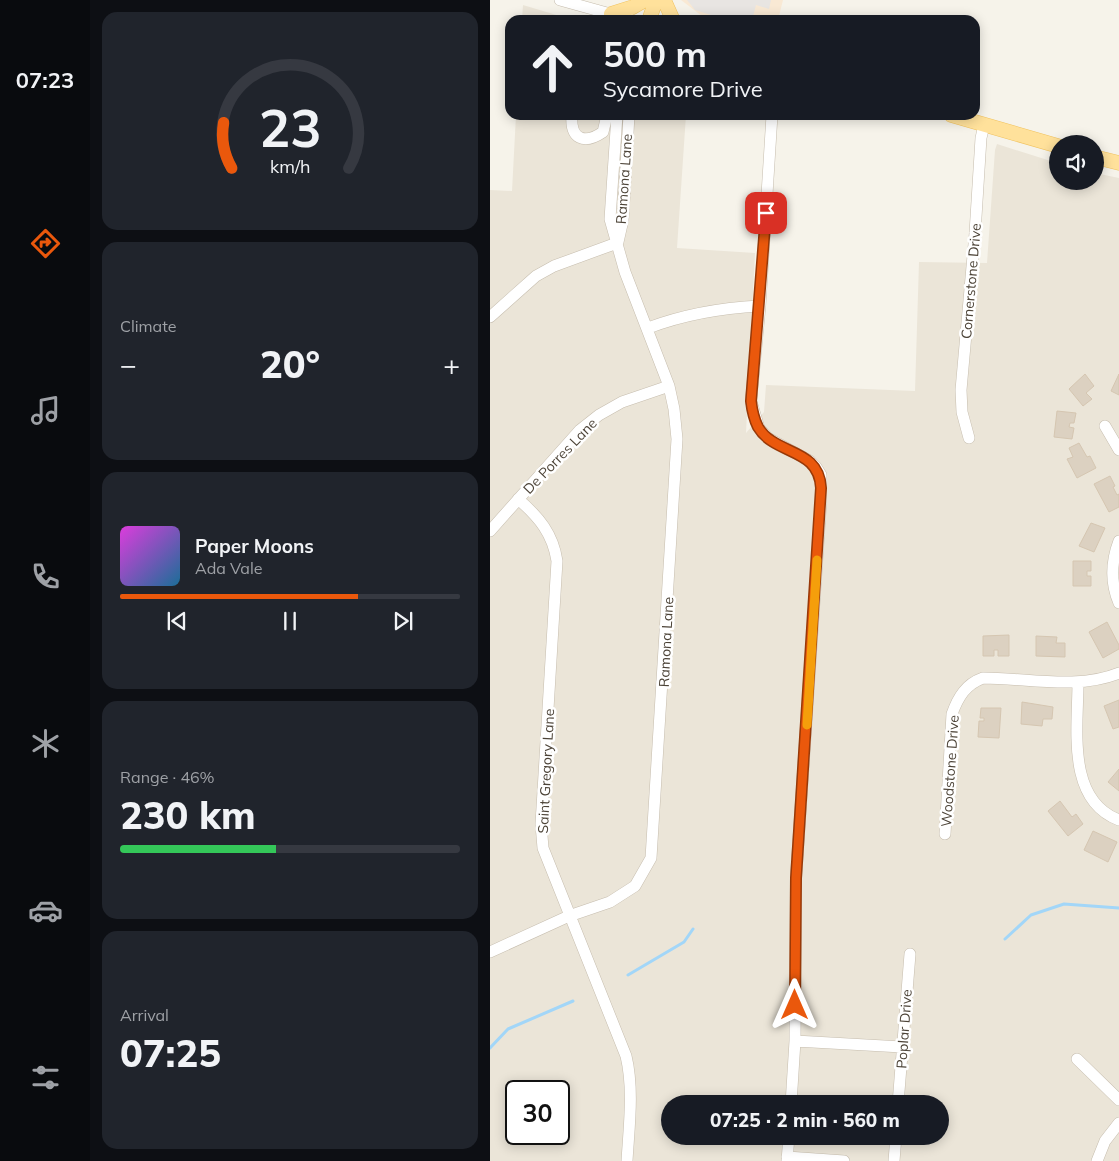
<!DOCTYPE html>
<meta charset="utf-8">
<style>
:root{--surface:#171b24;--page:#20242c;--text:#f1f3f6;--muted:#9ea1a6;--line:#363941;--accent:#ea580c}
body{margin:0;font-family:Mulish,sans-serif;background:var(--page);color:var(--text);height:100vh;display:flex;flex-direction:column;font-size:19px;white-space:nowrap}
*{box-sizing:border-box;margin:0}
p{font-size:16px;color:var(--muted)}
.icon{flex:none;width:28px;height:28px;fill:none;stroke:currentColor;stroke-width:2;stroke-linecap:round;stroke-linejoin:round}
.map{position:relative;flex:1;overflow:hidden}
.details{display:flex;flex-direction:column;gap:12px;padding:12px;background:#0d0f14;width:400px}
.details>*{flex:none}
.hud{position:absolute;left:15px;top:15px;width:475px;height:105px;border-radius:15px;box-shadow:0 2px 12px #0003;background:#171b24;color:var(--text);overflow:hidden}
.fabs{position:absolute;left:559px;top:135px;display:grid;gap:10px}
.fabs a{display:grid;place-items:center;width:55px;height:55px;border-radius:50%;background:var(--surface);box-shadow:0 2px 12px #0003;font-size:25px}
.speed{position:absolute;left:15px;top:1080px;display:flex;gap:10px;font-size:25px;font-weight:700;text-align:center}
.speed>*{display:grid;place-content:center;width:65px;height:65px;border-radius:50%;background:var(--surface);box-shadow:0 2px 12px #0003;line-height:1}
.speed .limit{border:2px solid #111;border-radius:8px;background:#fff;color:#111}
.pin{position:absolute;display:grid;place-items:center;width:42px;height:42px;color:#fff;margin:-21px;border-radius:10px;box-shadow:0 2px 8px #0006}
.me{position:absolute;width:55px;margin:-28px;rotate:0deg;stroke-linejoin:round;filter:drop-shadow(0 0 4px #0008)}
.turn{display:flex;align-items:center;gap:18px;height:105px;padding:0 15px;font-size:22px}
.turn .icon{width:65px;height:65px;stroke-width:2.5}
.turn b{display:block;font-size:35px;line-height:42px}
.big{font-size:38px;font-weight:800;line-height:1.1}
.details .widget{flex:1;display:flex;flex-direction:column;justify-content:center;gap:8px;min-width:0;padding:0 18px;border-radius:15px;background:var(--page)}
.details .dial{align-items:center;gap:0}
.dial svg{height:130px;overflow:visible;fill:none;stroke:var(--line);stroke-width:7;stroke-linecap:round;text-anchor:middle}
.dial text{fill:var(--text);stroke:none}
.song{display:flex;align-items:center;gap:15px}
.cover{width:60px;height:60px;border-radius:8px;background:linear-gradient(135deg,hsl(300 70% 55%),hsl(200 70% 35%))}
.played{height:5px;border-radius:2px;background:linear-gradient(90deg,var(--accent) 70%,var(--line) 70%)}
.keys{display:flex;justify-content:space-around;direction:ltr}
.heat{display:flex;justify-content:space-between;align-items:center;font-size:28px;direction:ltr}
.charge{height:8px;border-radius:4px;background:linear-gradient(90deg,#34c759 46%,var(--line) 0)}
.trip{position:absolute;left:171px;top:1095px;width:288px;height:50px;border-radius:25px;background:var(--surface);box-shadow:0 2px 12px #0003;font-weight:800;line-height:50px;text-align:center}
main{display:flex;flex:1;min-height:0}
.tab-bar{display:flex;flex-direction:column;width:90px;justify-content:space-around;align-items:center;background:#090b0e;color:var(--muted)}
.tab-bar .icon{width:35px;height:35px}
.tab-bar .current{color:var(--accent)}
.tab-bar b{font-size:22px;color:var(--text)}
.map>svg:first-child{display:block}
.residential{fill:#ebe5d8;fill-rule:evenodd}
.commercial{fill:#f9e9d4}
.parking{fill:#e8e5e2}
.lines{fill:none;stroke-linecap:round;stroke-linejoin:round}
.stream{stroke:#a2d6f8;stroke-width:3}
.building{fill:#dcd1c1;stroke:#d5c6b1}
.minor-casing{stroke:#c6bdae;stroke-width:12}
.major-casing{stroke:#f0c25f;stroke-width:15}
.minor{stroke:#fff;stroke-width:11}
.major{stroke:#ffe19b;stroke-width:14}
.route-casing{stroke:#983908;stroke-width:12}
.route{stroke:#ea580c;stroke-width:9}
.slow{stroke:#f59e0b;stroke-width:9}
.labels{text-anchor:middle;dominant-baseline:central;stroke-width:5;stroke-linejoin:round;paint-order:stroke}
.street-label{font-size:14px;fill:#4c4337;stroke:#fff}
</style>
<main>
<nav class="tab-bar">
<b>07:23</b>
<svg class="icon current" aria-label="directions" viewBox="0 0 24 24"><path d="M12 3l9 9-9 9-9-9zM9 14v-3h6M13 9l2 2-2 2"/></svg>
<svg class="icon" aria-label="music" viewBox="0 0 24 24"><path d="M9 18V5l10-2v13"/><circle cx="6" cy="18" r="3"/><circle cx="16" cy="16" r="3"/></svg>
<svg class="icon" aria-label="phone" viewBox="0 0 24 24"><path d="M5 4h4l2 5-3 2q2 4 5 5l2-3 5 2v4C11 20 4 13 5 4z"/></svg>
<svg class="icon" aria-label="climate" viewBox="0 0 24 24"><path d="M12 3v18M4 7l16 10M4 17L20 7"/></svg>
<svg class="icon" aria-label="car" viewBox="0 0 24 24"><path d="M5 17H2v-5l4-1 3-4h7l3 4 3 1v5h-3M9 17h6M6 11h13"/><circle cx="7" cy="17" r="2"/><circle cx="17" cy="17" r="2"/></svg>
<svg class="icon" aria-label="filters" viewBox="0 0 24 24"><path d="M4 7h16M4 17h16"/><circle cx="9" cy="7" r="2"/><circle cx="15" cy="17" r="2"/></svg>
</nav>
<section class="details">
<div class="widget dial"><svg viewBox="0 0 100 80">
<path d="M14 69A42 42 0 1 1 86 69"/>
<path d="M14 69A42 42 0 0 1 9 41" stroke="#ea580c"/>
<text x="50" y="56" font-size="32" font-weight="700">23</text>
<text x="50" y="72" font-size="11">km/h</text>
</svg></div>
<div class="widget"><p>Climate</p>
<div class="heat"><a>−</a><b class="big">20°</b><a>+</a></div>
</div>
<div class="widget">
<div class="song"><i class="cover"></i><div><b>Paper Moons</b><p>Ada Vale</p></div></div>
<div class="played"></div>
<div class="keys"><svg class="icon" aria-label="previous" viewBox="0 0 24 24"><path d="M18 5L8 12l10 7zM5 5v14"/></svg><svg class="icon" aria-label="pause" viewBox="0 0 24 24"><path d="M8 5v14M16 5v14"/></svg><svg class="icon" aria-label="next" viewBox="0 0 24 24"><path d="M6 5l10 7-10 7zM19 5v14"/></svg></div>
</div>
<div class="widget"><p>Range · 46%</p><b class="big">230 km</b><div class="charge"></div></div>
<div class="widget"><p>Arrival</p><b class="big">07:25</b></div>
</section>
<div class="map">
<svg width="629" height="1161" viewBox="0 0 629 1161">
<rect width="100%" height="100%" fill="#f6f3ea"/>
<path class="residential" d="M33,5L83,20H32Z
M26,115H196L187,248L265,253L256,433L274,412L276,385L425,391L429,262L497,263L505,150L507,144L567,163L568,181H605V173L629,178V1161H0V190L22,191ZM26,1091H69V1134H26ZM180,1104H450V1136H180Z"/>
<path class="commercial" d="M191,0H293L288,20H225L212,16Z"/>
<path class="parking" d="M197,0H281L279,9L266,5L262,20H237L205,10Z"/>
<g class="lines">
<path class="stream" d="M515,939L541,915L574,904L629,908
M138,975L194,942L203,929
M0,1048L18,1029L83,1001"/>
</g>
<path class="building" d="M595,374L604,386L596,393L602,399L593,406L579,389Z
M629,374V395L621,391Z
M567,411L586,413L584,423H580L579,427L584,428L582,439L564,437Z
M589,443L597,457L600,456L606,468L587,478L577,459L583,457L579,448Z
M620,476L625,486L623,487L627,495L629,494V507L619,512L604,484Z
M601,523L615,528L604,552L589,546Z
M583,561H601V571H597V576H601V586H583Z
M617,622L629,645V649L613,658L599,632Z
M519,635V656H508V650H504V656H493V636Z
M546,636L567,637L566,643H575V657L546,656Z
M629,700V727L623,729L614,706Z
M532,702L563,707L562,719H553L552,726L531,724Z
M491,708H511L509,738L488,737L489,721H494V718H490Z
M629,769V791L618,782Z
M570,801L582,817L586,814L593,824L578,836L558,811Z
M603,831L627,842L618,862L594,850Z"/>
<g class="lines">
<defs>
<path id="minor" d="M70,0L142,20
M82,115C80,139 94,145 113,132L117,115
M282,115L270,306L261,401L269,428L278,438L320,461L326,467L331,475V501L306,878L305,1041L301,1104
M128,242L133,220L139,115
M0,317L46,276L64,266L127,243
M158,328C195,314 230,308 270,306
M615,426L629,450
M479,438L472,412L471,390L485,233L491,138L494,125
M28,499C49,517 63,534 67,561L51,824L53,848L136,1056C144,1089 139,1127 137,1161
M0,531L90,430L109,415L132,402L179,386
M629,541C621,562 620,582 629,603
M588,682C588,728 576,800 629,820
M455,834L462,714C468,697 476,684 493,678C538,678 587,690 629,673
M0,952L79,916L120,902L145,886L161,858L187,439L184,409L179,386L135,272L120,219L127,115
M305,1041L412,1047
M587,1059L629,1100
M408,1104L420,954
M297,1157L354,1161
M297,1161L299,1136
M404,1161L406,1136
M607,1161L615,1141L629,1123"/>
<path id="major" d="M174,0L183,20
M121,14L143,7L155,0
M159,20L166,0
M461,115L568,146
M605,157L629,163"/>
</defs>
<use href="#minor" class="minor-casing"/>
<use href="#major" class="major-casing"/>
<use href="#minor" class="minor"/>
<use href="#major" class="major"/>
</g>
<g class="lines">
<defs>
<path id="route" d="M276,213L261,401C262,410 264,419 268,427C285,456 329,447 331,488L306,878L305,1005"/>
</defs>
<use href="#route" class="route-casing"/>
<use href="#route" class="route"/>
<path class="slow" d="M317,725L327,560"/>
</g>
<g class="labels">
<g class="street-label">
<text transform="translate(134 179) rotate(-86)">Ramona Lane</text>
<text transform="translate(481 281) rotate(-85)">Cornerstone Drive</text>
<text transform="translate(70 456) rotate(-46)">De Porres Lane</text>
<text transform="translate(176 642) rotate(-87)">Ramona Lane</text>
<text transform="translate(56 771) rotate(-87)">Saint Gregory Lane</text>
<text transform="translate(460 771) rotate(-86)">Woodstone Drive</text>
<text transform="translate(414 1029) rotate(-86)">Poplar Drive</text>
</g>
</g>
</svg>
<div class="fabs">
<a><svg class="icon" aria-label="sound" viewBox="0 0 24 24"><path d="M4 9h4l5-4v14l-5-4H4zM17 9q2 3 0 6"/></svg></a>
</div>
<div class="speed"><div class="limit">30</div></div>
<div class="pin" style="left:276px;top:213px;background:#d93025"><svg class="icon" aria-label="arrive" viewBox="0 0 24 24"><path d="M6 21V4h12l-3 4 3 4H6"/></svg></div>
<svg class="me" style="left:305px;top:1005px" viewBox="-20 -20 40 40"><path d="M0-17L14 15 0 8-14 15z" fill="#ea580c" stroke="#fff" stroke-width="4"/></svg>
<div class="trip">07:25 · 2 min · 560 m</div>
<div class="hud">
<div class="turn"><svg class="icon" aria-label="ahead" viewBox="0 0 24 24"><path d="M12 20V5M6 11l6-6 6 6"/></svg><div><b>500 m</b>Sycamore Drive</div></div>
</div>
</div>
</main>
